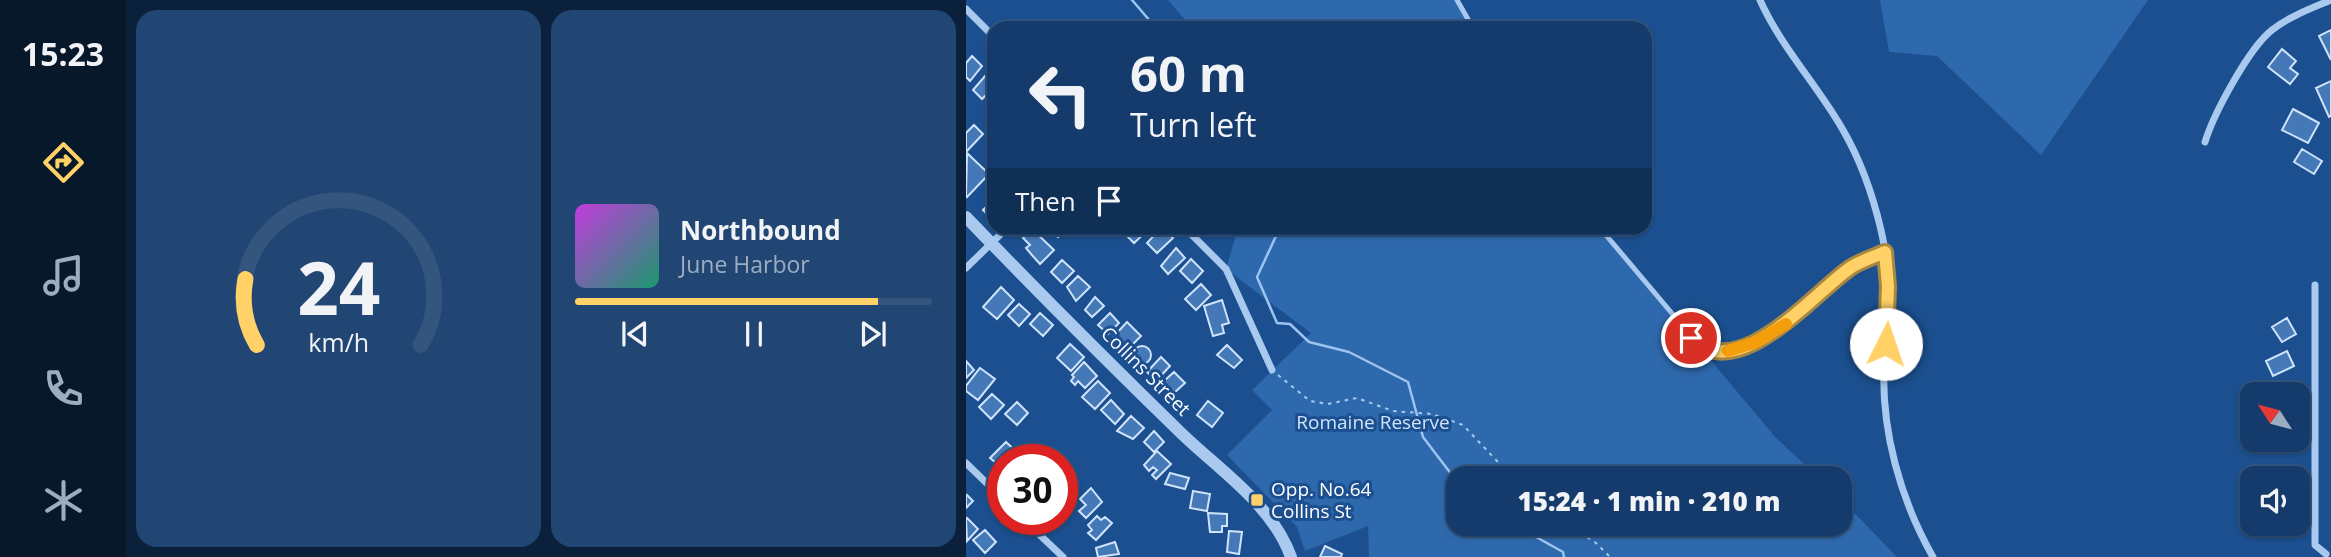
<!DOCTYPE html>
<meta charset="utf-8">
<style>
:root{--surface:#143b6b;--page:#214673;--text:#f1f3f6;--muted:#9dadc1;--line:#33557e;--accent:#ffd166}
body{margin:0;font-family:"Open Sans",sans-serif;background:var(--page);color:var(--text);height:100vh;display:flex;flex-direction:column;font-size:26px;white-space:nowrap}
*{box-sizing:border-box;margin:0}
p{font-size:23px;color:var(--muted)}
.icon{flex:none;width:38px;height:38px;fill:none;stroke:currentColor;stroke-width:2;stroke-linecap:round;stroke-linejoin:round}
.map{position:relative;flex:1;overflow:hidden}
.details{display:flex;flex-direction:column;gap:10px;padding:10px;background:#0b203b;width:840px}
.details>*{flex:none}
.banner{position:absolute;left:21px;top:21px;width:665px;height:214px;border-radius:21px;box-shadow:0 2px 5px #0004,0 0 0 2px var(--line);background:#143b6b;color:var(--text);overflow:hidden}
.needle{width:46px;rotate:306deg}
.fabs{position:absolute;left:1274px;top:382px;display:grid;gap:14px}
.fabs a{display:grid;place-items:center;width:70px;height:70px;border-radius:14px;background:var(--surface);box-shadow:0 2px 5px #0004,0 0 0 2px var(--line);font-size:35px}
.speed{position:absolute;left:21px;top:444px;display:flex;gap:14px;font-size:35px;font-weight:700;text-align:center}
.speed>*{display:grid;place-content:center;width:91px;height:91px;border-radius:50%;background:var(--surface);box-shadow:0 2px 5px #0004,0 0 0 2px var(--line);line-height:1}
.speed .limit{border:10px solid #d22;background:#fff;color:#111}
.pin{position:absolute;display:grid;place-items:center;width:60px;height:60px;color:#fff;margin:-30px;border:4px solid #fff;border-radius:50%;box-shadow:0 2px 7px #0007}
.me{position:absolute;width:77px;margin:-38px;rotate:4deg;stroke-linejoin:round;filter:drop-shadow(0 0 5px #0008)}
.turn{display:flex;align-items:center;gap:24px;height:147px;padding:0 28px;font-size:32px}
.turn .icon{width:91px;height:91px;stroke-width:2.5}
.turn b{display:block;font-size:49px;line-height:60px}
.then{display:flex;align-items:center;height:66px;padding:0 28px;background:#0003;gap:14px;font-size:26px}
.details .widget{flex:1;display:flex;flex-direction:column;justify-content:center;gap:10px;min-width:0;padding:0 24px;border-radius:21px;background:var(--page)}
.details .dial{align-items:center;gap:0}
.dial svg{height:182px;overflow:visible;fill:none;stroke:var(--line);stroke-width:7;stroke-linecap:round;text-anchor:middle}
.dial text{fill:var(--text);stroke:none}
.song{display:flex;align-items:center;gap:21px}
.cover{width:84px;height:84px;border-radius:10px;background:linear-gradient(135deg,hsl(290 70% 55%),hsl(160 70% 35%))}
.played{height:7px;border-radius:4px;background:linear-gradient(90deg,var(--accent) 85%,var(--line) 85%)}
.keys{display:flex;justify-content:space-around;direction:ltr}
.details .tiles{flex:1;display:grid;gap:10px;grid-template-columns:repeat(2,1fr)}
.trip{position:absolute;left:480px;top:466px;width:406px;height:70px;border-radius:21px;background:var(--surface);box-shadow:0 2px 5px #0004,0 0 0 2px var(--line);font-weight:800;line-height:70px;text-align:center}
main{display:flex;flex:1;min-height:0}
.tabs{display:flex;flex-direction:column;width:126px;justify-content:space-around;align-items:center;background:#08182b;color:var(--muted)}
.tabs .icon{width:49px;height:49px}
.tabs .active{color:var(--accent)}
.tabs b{font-size:32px;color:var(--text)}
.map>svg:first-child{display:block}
.green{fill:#2e69ad}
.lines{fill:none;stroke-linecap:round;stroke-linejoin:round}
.stream{stroke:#9cc4f0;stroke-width:2.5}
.building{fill:#4478b7;stroke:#cfe3fa;stroke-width:2}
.path{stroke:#a9c9ee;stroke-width:2;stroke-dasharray:3.5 5;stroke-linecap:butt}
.service{stroke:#a9c9ee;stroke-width:5}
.minor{stroke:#a9c9ee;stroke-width:7}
.tertiary{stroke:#a9c9ee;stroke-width:12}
.route-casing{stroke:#a68842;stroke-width:18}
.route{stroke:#ffd166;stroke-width:12}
.slow{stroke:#f59e0b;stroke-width:12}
.poi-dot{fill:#ffd166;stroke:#1b4f8f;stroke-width:2.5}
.labels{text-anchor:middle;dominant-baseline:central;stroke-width:6;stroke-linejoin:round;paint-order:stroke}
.street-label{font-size:19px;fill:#fff;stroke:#1b4f8f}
.park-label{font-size:19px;fill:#cfe3fa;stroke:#1b4f8f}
.poi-label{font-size:19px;fill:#fff;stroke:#1b4f8f;text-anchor:start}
</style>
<main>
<nav class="tabs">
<b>15:23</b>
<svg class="icon active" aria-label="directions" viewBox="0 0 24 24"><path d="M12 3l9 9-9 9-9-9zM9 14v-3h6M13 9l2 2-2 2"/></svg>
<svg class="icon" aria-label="music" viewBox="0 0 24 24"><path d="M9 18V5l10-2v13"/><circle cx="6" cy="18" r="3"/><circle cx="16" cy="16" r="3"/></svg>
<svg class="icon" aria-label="phone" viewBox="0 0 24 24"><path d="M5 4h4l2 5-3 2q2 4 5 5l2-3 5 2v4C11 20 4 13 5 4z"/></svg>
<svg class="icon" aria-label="climate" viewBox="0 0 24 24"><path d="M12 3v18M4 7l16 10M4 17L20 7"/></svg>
</nav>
<section class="details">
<div class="tiles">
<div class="widget dial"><svg viewBox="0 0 100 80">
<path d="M14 69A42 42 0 1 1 86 69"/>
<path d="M14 69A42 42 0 0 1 9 40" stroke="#ffd166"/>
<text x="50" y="56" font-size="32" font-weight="700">24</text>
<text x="50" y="72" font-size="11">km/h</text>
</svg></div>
<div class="widget">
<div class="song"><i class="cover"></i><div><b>Northbound</b><p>June Harbor</p></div></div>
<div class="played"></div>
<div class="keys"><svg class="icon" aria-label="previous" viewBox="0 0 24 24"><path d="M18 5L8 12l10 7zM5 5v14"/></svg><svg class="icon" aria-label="pause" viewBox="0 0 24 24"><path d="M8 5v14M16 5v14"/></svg><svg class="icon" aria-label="next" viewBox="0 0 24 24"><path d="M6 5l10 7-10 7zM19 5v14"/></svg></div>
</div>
</div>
</section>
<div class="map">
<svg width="1365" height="557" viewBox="0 0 1365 557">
<rect width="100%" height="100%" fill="#1b4f8f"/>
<path class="green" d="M202,0H491L507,28H226Z
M914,0H1182L1075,155L971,56L923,52Z
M272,228H634L810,438L853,478H492V523H873V497L931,557H403L402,526L339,551L331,527L261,455L306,410L286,390L345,333L260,269Z"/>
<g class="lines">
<path class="stream" d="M166,0L190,28
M305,228L310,236L291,277L311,323L324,324L343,342L383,352L442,382L457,437L492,483
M545,523L597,552L598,557"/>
</g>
<path class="building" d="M1365,30V60L1353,36Z
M1316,49L1330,61L1324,68L1332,74L1324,84L1302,67Z
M6,56L16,66L4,81L0,77V63Z
M19,76L28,87L16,99L7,90Z
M1365,81V116L1363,117L1350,88Z
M1327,109L1353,123L1342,143L1316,130Z
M8,125L17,134L0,152V133Z
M1336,149L1356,161L1348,174L1328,162Z
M1,153L23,174L1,197L0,195Z
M28,199V221L17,210Z
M83,228H102L92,237Z
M158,228H184L168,243L155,230Z
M195,228L207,238L191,253L181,243Z
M66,229L88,250L74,264L65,254L60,248L64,245L57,238Z
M210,248L219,258L202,274L195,266Z
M225,259L237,271L226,283L214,271Z
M96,260L108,271L96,283L85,272Z
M112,276L124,287L110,301L101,287Z
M235,284L245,295L230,310L219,299Z
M35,287L48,300L31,319L17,307Z
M129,297L138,306L126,317L119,310Z
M256,300L263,323L256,325L258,333L247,336L238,306Z
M53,304L64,314L53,326L42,315Z
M74,313L87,325L77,336L64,324Z
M144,313L153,323L142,334L132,325Z
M1321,318L1330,334L1316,342L1306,327Z
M161,322L175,336L160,351L148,336Z
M104,344L118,357L105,371L91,358Z
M261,345L276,360L268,368L251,355Z
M167 355a9 9 0 1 1 18 0a9 9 0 1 1-18 0Z
M1321,351L1328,366L1307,376L1300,361Z
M195,357L204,366L190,381L181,372Z
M0,361L8,370L0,378Z
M118,362L131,376L119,388L112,381L109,385L105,381L108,377L106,375Z
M14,368L29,379L12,400L0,391V386Z
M208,372L219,383L208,393L197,382Z
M132,381L144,393L129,409L116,397Z
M26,394L38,405L25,419L13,407Z
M145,400L158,414L149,424L135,410Z
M242,401L257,413L246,427L231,415Z
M51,402L62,413L51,425L39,414Z
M165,416L178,428L167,439L151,431Z
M188,431L198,442L188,452L178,442Z
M40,442L52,453L45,460H37V469L24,458Z
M191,451L205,464L190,479L186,475L191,470L187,467L183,471L178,465Z
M204,473L223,478L219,489L199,484Z
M125,488L136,502L120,518L113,511L120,505L114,499Z
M227,491L244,494L241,511L224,508Z
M1,495L7,501L0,508V496Z
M242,513L261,514V526H256V532H244Z
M131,516L135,520L139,517L146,523L130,540L122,533L126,530L122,525Z
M1,518L12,529L1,541L0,519Z
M19,530L30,542L19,553L7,540Z
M263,531L276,532L273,554L261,552Z
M149,542L153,554L132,557L130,548Z
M359,546L376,554L375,557H354Z"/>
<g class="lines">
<path class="path" d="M312,375L344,401L362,404L391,398L427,411L466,414L497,425L547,478
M600,523L630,543L644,557"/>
<path class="service" d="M491,0L507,28
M634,228L736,349C803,358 836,303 884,268C894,261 908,257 919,252"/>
<path class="minor" d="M794,0C815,47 852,86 877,130C895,161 907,196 915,230C926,275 920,318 918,363C915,430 934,499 967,557
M0,9L28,37
M1239,142C1248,113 1283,48 1306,30C1322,17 1346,8 1365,0
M219,228L260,269L306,370
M0,268L41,228
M1349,285V545L1360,554
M0,463L37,499
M58,520L97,557"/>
<path class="tertiary" d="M0,217C70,290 141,361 214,432C253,470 306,504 325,557"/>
</g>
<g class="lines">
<defs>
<path id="route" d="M725,338C772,386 848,293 884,268C894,261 908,257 919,252L922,286L920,344"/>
</defs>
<use href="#route" class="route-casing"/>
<use href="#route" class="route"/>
<path class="slow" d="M762,351L790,342L820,324"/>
</g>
<rect class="poi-dot" x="284" y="493" width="14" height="14" rx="3.5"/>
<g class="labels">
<g class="street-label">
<text transform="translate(180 371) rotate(45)">Collins Street</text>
</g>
<g class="park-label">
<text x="407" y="422">Romaine Reserve</text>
</g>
<g class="poi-label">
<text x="305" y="489">Opp. No.64<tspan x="305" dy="22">Collins St</tspan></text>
</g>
</g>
</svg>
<div class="fabs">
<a><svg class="needle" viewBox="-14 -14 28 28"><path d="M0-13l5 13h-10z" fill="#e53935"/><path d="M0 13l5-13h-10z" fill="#9dadc1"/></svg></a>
<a><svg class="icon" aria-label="sound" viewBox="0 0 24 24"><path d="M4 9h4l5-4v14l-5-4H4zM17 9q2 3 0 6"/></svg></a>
</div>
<div class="speed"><div class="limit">30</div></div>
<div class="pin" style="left:725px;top:338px;background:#d93025"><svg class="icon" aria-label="arrive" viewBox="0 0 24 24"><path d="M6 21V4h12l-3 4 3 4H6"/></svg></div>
<svg class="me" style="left:920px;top:344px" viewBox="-20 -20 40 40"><circle r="19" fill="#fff"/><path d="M0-13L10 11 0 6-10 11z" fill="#ffd166"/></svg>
<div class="trip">15:24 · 1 min · 210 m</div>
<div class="banner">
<div class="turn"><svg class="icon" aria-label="left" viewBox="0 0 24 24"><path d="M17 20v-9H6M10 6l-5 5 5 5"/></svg><div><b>60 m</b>Turn left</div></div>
<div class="then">Then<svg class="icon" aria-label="arrive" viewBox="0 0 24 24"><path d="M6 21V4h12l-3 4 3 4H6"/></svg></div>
</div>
</div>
</main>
